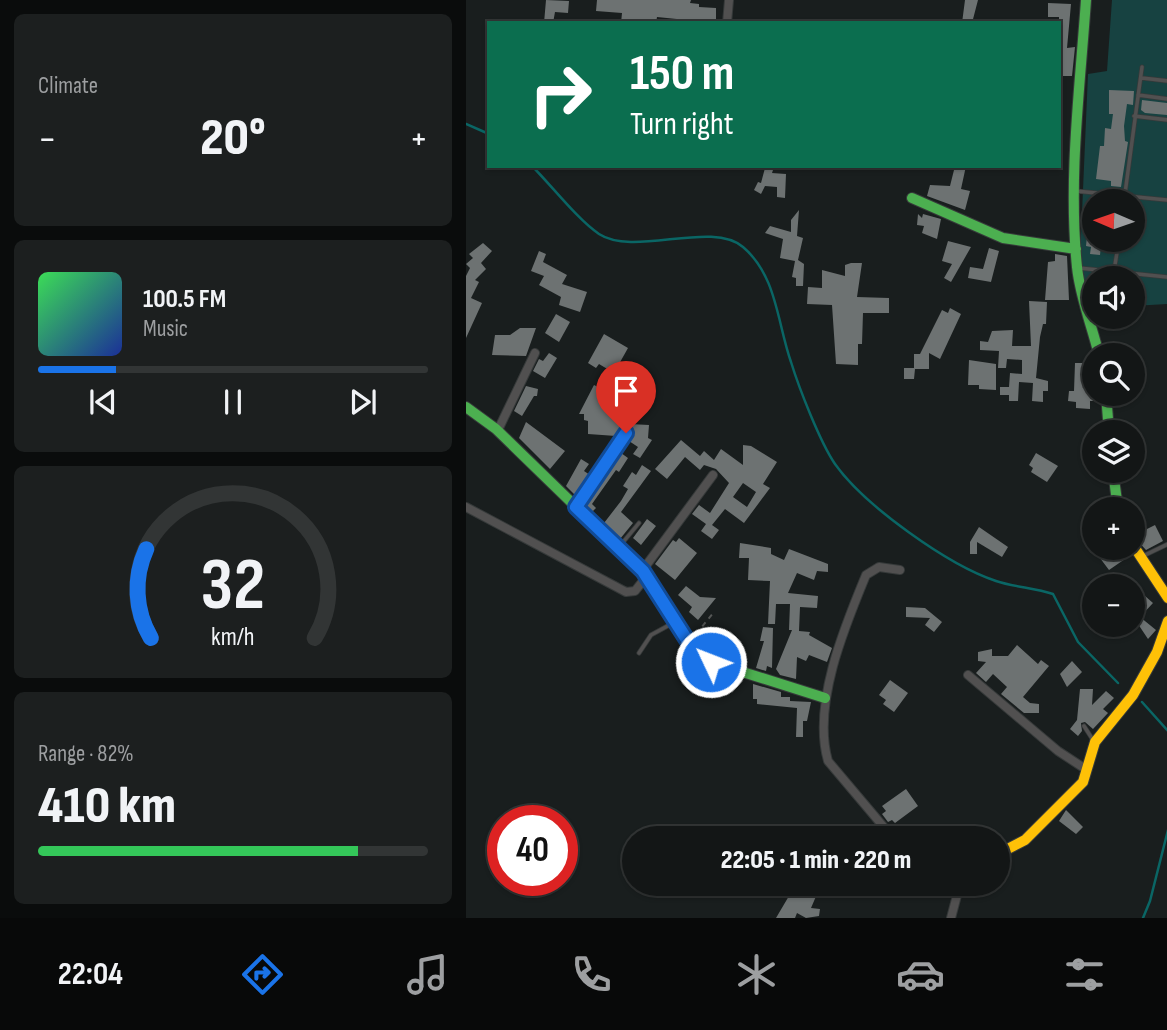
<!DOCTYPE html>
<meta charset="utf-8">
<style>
:root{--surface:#131616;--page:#1c1f1f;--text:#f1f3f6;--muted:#9d9fa1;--line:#323535;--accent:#1a73e8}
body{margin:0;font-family:"Sofia Sans Condensed",sans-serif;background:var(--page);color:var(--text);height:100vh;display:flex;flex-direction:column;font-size:26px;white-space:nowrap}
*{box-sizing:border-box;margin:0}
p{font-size:23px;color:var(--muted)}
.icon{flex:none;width:38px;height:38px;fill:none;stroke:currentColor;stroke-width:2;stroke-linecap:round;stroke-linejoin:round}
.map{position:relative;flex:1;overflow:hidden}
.side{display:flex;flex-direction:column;gap:14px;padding:14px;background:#0a0c0c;width:466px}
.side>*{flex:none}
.guide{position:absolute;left:21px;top:21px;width:574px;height:147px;border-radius:0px;box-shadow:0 2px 5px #0004,0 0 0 2px var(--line);background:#0b6e4f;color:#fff;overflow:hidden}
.needle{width:46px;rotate:272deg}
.buttons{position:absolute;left:616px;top:189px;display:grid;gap:14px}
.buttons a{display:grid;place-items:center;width:63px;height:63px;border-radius:50%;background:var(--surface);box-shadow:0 2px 5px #0004,0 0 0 2px var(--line);font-size:35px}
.speed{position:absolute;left:21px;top:805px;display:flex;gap:14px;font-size:35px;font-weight:700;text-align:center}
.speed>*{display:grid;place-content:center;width:91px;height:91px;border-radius:50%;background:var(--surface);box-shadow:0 2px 5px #0004,0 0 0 2px var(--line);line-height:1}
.speed .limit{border:10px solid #d22;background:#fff;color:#111}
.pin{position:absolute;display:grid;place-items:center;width:60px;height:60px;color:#fff;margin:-72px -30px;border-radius:50% 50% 50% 0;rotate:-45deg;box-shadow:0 0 7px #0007}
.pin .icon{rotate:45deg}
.me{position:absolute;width:77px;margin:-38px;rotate:313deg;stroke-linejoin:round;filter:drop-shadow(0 0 5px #0008)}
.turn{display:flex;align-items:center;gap:24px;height:147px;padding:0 28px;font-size:32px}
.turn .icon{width:91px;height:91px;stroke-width:2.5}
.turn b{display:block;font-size:49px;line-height:60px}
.big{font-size:52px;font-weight:800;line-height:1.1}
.side .card{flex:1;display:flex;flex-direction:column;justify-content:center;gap:10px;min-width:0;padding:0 24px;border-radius:10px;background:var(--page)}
.side .dial{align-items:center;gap:0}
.dial svg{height:182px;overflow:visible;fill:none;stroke:var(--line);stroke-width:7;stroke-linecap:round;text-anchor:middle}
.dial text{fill:var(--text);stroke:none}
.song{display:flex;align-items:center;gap:21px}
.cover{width:84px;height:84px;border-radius:10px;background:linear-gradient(135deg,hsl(130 70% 55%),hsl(230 70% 35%))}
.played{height:7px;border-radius:4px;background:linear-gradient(90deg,var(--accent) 20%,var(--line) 20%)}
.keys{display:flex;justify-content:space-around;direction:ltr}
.heat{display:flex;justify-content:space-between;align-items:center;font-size:38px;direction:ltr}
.charge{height:10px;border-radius:5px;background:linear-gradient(90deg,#34c759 82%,var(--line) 0)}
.trip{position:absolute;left:156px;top:826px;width:388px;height:70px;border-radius:35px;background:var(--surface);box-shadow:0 2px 5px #0004,0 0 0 2px var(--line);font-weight:800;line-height:70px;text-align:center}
.dock{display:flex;height:112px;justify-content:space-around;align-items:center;background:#080909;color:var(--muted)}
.dock .icon{width:49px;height:49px}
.dock .on{color:var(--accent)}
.dock b{font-size:32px;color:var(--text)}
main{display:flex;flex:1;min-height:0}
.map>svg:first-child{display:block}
.green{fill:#174241;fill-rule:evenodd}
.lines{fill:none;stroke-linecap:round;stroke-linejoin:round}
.stream{stroke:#0a6665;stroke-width:2.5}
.building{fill:#6d7272;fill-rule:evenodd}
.lane-casing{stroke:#363a3a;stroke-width:5}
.street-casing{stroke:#363a3a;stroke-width:10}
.fast-casing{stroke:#363a3a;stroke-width:12}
.slow-casing{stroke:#363a3a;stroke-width:12}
.path{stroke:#565857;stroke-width:2;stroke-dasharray:5 5;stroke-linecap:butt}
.lane{stroke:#515050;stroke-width:3.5}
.street{stroke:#515050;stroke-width:8}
.fast{stroke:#4caf50;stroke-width:10}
.slow{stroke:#ffc107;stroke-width:10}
.route-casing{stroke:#114b97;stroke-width:18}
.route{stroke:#1a73e8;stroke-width:12}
</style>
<main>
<section class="side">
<div class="card"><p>Climate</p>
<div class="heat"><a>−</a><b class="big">20°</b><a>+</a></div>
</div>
<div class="card">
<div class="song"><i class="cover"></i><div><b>100.5 FM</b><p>Music</p></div></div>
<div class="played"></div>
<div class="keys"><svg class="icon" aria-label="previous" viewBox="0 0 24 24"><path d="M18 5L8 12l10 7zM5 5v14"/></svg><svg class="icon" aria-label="pause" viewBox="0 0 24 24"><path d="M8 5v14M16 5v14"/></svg><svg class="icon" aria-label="next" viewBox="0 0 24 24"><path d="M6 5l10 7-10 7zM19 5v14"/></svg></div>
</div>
<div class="card dial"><svg viewBox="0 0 100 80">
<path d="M14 69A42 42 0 1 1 86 69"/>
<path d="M14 69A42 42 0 0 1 12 30" stroke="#1a73e8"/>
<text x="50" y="56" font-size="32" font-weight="700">32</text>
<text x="50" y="72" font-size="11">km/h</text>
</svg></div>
<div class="card"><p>Range · 82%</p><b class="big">410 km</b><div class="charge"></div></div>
</section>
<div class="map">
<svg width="702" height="918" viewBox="0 0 702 918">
<rect width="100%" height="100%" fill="#191e1e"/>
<path class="green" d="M646,0H701V304L667,306V278H628V307H621L614,259L622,74L641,71ZM628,201H667V240H628Z"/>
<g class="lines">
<path class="stream" d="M0,124L23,134
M66,166C85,185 112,220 133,234C168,257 246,220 277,247C311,276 311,322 325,362C333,388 354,442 369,464C399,506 482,565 530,581C548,587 568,588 587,594L612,642L652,683
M676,702L702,731
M677,918L684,901L702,830"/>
</g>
<path class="building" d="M80,0L103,1L102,13L89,12L87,23H78Z
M131,0H225L224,3L233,4V7L250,8V23L191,17L190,23H155L156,13L130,11Z
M499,0H512L506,23H496Z
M582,3L605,4L601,48L609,47L606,76H597V68H593V17H582Z
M643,90L668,91L667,105L661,104L658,126L659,141L662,142L655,187L645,186V181L630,179L634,146H638L639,128L645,129L647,114H643Z
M676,100L702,103V115L679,113L675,110Z
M489,166H500L495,189L504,191L499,210L461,196L464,185L484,186Z
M299,168L307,170L306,173L320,174L319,198L311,197V187L299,186L295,194L288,190L292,182L295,183Z
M333,210L331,236L337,238L332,260L338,264L337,286H330V278L326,277L329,261L314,258L317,239L299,233L304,226L325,232V220Z
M452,214L456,218L457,214L475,219L471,239L456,233L458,226L451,225Z
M623,215H628V240H643V247L635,246L634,255L624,254L625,247L620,246Z
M482,241L505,247L485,282L478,278L486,264L476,261Z
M17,243L26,251L15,263L20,269L9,280L13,282L5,298L16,303L0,338V276L4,268L0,264L7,258L3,254Z
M523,248L533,251L525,282L502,278L504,267L517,269Z
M73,251L80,254L77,262L101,275L96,284L121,292L114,312L93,305L95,297L73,285L78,276L65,271Z
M589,254L601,256L603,300H579L582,262L589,261Z
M385,263H396L391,297L423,298V313H397L396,344H392V365L370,364L366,305L341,304L342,287L356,288V270L379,276V265Z
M563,301L581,302L580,324H577L574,337L570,378L582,381V391H577V402L566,401L567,383L553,382L552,401H543V395H534V387H543L544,373L556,374V360L541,359L540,368H532L533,351L514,350V341L522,342L526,331L547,330L546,346H565Z
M484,308L495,314L474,359L463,353V369H449L448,379H438V368H448V354H454L476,310L482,313Z
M90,314L104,322L93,342L79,333Z
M54,328H70L60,356L26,355L29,335H44Z
M138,334L162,348L148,373L133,364L130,368L122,363Z
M83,353L91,358L79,378L67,371L73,359L77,361Z
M503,360L530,364V390L513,389V385H502Z
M609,363H618V381H628L631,401H624V409L610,408V402L602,401L603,391H608Z
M128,385L144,393L147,387L156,392L153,397L165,404L163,408L171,413L164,424L183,425L182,438L186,440L174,458L167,454L172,447L163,441L167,433L163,427H157L150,436L122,434V421L118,420V414H113Z
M60,386L72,389L71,396H68L56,416L48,411Z
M60,422L99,451L84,469L53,438Z
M215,440L234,456L238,451L248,460L255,449L277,465V445L285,446L311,462L297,484L304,488L278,523L259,509L246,525L253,530L246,539L235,531L240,524L226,514L233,505L244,513L263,483L250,469L238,465L234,470L219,457L201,479L189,469ZM277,483L290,492L281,507L267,497Z
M155,453L162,458L153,472L150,470L126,504L130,508L126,512L119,505Z
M570,453L592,466L581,482L565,472L567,468L563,465Z
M115,459L123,464L118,471L124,475L110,496L100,486Z
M176,465L185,471L155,512L167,523L154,539L138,523L155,501L162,489L157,486L166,472L170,475Z
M181,519L190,526L175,545L167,538Z
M689,525L697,541L680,550L667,536Z
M513,527L542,547L536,557L511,542V554H504V542Z
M213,538L231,553L209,580L189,564L207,540L210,542Z
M274,543L305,548V554L318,560L323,549L362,564V572L351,571L348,580L331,573L322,593L352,596L351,608L334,607L333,631L344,632L343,635L366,648L361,662L343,655L340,661L331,657L330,679L314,675L310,669L326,630H323L324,604H310L309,624H302L304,581L282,580L283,558H273Z
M651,548L659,559L643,570L634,558Z
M220,586L234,597L250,598L232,620L223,612L226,607L212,595Z
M679,596L687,603L674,617L690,630L682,639L670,621L667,625V608Z
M440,607L459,608L476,622L468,632L459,625L464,618L440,617Z
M297,627L307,628L306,668L301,666L300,671L290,668L298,641H294Z
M551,645L572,664L575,660L583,666L557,697L564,703L573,704V713H558L535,694L541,687L527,674L520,682L510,673L520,662L512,661V652L526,649V656H542Z
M606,661L616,672L601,687L594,674Z
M424,680L442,693L428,712L417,704L420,700L413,695Z
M287,684L315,692V697H324V701L345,702L341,721H337V737H330L331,708L291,704V699H287Z
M614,689H627L626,705L640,691L648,698L637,709L642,713L627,729L619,722L615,723L616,731L612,736L604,729L611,720Z
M440,789L452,806L429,823L426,820L422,822L416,814L420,811L416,806Z
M600,810L617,827L610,834L593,821Z
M330,884L351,894L345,908L354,909L353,916L340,918L331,913L329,918H310Z"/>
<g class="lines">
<defs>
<path id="lane" d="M676,78L702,81
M672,95L702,99
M668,116L702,120
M610,191L702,200
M658,201L676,67
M613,268L702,277
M648,271L653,240
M153,547L173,523
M677,556L702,544
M173,653L185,635L207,623
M618,726L627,740"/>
<path id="street" d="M261,23L263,0
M32,430L69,353
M0,507L160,592L169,591L180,577
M110,507L160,433
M176,571L247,475
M502,675L592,751L621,770
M427,838L362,761C346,705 378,628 400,575L413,567L434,570
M347,887L364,884
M485,918L494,884"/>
<path id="fast" d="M620,0C614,88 602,178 611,267C614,297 626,326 633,355
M446,198L537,238L610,249
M640,394L643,432
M0,407L30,429L176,571L223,643L245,662L359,698
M647,471L652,509
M372,884L401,890L451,884"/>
<path id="slow" d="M667,545L702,598
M532,854L559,840L617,782L629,742L667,695L691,652L702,621"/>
</defs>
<use href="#lane" class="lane-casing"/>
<use href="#street" class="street-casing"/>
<use href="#fast" class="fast-casing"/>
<use href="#slow" class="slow-casing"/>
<path class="path" d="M230,634L248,612"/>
<use href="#lane" class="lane"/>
<use href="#street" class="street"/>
<use href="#fast" class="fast"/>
<use href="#slow" class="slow"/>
</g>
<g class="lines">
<defs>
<path id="route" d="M160,433L110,507L177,571L223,643L245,662"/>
</defs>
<use href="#route" class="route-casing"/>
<use href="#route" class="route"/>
</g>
</svg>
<div class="buttons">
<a><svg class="needle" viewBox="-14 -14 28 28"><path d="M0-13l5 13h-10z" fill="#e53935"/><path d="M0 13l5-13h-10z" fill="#9d9fa1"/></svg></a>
<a><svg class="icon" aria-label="sound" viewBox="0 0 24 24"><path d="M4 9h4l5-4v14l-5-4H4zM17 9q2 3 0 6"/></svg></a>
<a><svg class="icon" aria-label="search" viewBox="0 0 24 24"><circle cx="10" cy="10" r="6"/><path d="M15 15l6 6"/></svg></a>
<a><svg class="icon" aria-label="layers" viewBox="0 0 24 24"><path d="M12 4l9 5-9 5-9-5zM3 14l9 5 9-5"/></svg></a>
<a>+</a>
<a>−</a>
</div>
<div class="speed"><div class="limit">40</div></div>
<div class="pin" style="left:160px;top:433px;background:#d93025"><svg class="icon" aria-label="arrive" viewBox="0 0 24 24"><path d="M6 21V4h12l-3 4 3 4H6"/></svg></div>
<svg class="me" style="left:245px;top:662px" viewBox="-20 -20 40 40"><circle r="17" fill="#1a73e8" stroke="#fff" stroke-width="3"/><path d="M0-11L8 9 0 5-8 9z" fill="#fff"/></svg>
<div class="trip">22:05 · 1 min · 220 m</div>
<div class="guide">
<div class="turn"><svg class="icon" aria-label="right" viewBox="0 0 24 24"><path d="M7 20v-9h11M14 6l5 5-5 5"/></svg><div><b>150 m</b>Turn right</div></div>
</div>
</div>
</main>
<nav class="dock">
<b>22:04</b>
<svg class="icon on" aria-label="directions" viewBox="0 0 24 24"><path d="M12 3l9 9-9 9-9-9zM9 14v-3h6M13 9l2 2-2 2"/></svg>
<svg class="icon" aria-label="music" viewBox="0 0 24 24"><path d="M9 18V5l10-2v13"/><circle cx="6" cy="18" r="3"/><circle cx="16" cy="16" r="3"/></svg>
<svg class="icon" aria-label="phone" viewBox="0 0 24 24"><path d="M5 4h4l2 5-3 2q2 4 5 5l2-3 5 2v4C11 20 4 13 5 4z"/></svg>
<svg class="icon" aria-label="climate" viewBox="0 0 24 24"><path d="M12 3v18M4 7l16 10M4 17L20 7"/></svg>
<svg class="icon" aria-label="car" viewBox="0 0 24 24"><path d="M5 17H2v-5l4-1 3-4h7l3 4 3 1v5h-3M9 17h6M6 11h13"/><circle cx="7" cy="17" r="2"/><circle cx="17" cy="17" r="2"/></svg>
<svg class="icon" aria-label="filters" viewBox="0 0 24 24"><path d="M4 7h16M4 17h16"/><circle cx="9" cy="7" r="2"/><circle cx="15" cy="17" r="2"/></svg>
</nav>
